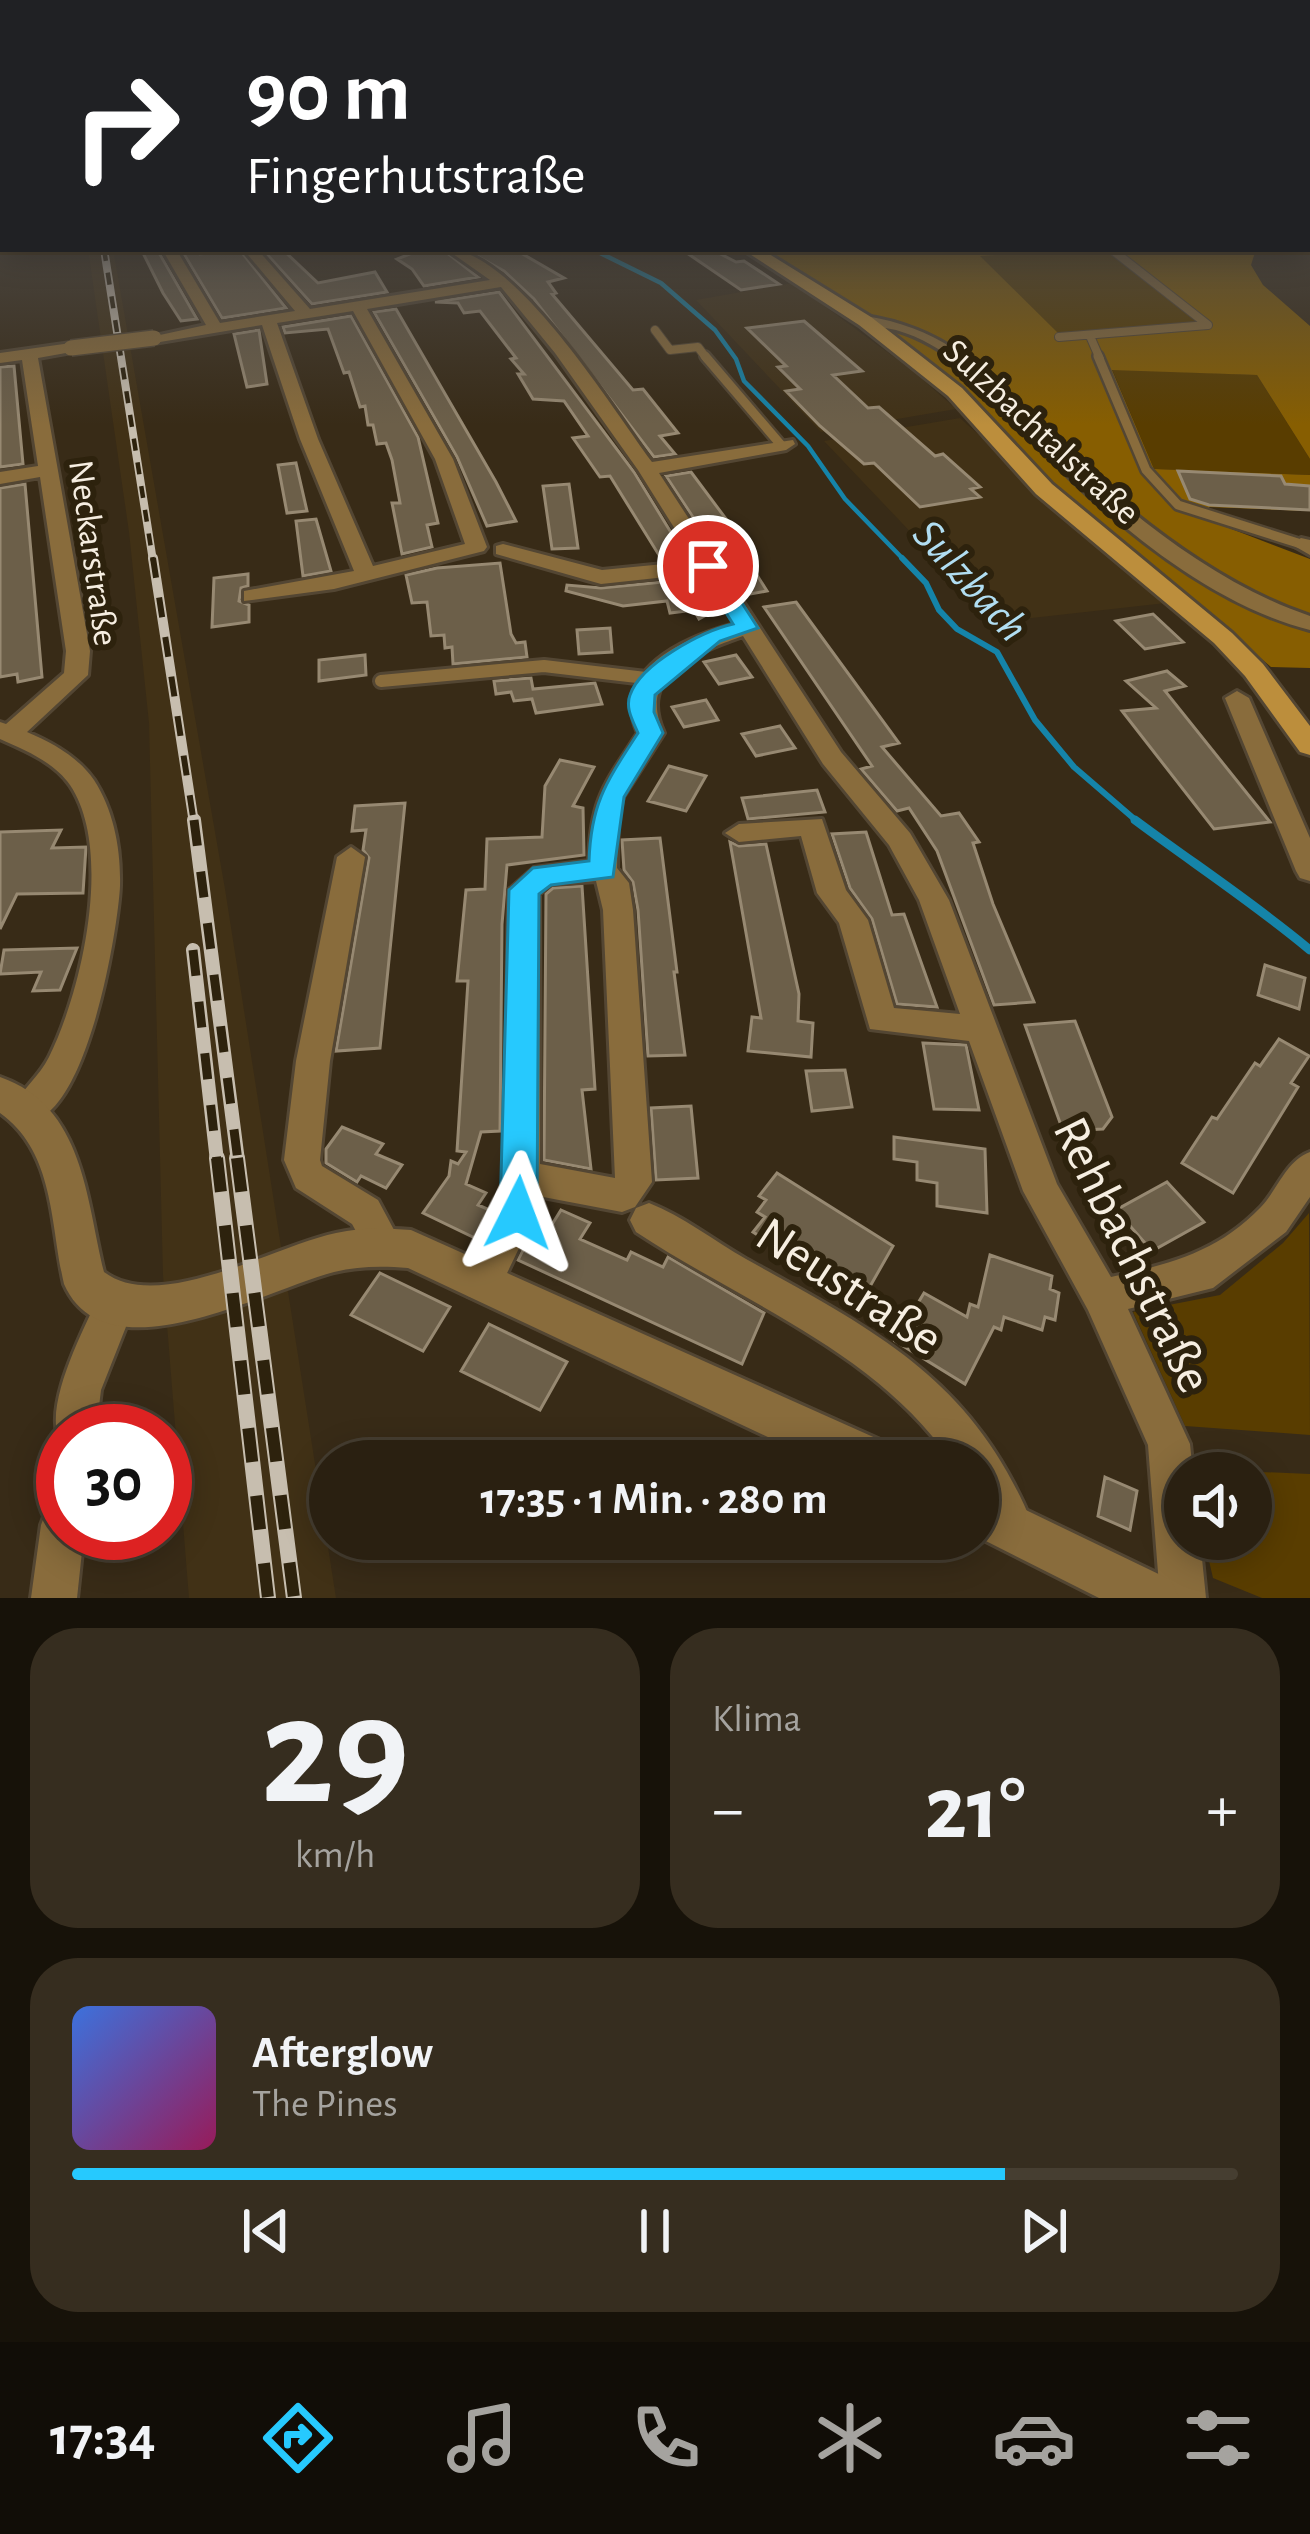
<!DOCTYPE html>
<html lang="de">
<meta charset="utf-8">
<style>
:root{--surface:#2a2011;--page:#362d1f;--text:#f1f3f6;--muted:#a5a39f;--line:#463e31;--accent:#26c9fe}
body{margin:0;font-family:"Alegreya Sans",sans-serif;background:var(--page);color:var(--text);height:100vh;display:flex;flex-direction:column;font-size:45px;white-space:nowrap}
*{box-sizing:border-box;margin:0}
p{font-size:39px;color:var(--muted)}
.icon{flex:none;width:66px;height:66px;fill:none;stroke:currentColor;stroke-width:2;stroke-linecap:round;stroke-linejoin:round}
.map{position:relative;height:1598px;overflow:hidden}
.panel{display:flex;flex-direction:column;gap:30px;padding:30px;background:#171209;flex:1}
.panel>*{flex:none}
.top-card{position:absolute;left:0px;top:0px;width:1311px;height:252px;box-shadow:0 6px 30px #0003,0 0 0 3px var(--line);background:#202124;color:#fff;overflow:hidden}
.fabs{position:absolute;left:1164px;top:1452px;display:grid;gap:24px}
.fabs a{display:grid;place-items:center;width:108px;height:108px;border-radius:50%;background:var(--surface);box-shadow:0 6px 30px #0003,0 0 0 3px var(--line);font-size:60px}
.speed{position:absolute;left:36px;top:1404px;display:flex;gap:24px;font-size:60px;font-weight:700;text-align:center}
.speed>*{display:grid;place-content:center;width:156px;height:156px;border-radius:50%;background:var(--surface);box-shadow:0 6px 30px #0003,0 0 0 3px var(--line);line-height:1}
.speed .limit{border:18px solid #d22;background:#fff;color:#111}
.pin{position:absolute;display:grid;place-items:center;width:102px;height:102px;color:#fff;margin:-51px;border:6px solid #fff;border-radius:50%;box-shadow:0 3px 12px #0007}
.me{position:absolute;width:132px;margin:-66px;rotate:3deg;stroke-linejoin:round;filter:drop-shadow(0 0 9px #0008)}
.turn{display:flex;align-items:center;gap:42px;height:252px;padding:0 48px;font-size:54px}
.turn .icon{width:156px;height:156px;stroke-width:2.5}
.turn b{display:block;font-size:84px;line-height:102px}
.big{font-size:90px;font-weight:700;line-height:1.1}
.panel .widget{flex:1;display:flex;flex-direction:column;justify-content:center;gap:18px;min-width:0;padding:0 42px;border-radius:48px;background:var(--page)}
.panel .dial{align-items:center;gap:0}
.dial b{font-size:156px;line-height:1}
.song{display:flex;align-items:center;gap:36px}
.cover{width:144px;height:144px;border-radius:18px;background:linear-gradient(135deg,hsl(220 70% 55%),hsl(330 70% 35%))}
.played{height:12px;border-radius:6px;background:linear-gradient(90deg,var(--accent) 80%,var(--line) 80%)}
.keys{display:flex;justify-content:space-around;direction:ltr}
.heat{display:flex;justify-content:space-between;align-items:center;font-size:66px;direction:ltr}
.panel .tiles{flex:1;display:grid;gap:30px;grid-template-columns:1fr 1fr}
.widget:last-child{grid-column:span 2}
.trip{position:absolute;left:309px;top:1440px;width:690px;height:120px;border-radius:60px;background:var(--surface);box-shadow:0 6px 30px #0003,0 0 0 3px var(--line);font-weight:700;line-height:120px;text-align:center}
.tabs{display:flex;height:192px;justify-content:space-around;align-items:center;background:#110d07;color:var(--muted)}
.tabs .icon{width:84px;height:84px}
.tabs .current{color:var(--accent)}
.tabs b{font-size:54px;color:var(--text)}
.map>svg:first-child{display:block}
.built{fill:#413116}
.green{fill:#593d00}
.forest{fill:#875e01}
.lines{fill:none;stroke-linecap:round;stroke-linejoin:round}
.stream-far2{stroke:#1584a9;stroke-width:4.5}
.stream-far1{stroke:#1584a9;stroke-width:6}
.stream{stroke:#1584a9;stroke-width:9}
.building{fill:#6c5f49;stroke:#978972;stroke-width:3}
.service-far2-casing{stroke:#534633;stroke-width:10}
.service-far1-casing{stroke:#534633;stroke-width:14}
.service-casing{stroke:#534633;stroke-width:18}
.minor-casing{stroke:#534633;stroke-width:6}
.tertiary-casing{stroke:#534633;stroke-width:6}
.secondary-casing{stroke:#534633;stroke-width:6}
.service-far2{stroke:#896c3c;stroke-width:8}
.service-far1{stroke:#896c3c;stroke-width:9}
.service{stroke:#896c3c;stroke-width:12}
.minor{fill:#896c3c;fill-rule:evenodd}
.tertiary{fill:#896c3c;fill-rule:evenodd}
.secondary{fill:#bc8e3c;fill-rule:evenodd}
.rail-far3-casing{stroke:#c7beaf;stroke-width:8}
.rail-far2-casing{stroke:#c7beaf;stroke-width:10}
.rail-far1-casing{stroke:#c7beaf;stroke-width:14}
.rail-casing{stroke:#c7beaf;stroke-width:16}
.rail-far3{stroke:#2d220d;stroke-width:4.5;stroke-dasharray:12;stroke-linecap:butt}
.rail-far2{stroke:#2d220d;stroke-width:6;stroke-dasharray:20;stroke-linecap:butt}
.rail-far1{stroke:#2d220d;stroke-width:9;stroke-dasharray:26;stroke-linecap:butt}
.rail{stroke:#2d220d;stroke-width:12;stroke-dasharray:34;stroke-linecap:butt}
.minor-bridge-casing{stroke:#534633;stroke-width:18;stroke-linecap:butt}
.minor-bridge{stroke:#896c3c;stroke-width:15}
.route{fill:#26c9fe;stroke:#1983a5;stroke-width:3}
.labels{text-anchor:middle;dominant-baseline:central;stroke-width:12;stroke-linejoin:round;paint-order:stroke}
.far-street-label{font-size:36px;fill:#f6eee1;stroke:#2d220d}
.water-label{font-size:45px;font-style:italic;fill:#b1def2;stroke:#2d220d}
.near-street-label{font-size:51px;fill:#f6eee1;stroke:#2d220d}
</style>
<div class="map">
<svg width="1310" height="1598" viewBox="0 0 1310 1598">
<rect width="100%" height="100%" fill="#382b17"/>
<path class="built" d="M88,249H113L225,889L336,1598H189L163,1275L149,723L129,532Z
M793,283L913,371L956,409L821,432L696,300Z
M960,418L1166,603L996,622L824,441Z"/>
<path class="green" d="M1107,249L1202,324L1058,334L978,255Z
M1112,369L1257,375L1310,459V475L1154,469Z
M1309,1213L1310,1435L1185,1426L1133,1312L1220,1295L1283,1243Z
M1190,1469L1310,1474V1598H1262L1213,1578L1204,1539H1251V1473H1191Z"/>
<path class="forest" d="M760,249H1090L980,256L1059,334L1200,323L1107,249H1256L1251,265L1263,285L1310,326V459L1257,375L1112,370L1154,469L1310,475V511L1209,507L1216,523L1310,559V668L1271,667L1035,467L975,398Z"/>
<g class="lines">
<path class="stream-far2" d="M592,249L661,283L715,330L736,359L744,381L808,446L845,499L905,561"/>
<path class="stream-far1" d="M902,558L926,583L939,610L957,629L997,652L1035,720L1074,767L1139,823"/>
<path class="stream" d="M1135,820C1194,864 1254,903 1310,950"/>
</g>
<path class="building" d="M181,249H197L200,254L239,249L286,308L222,318Z
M282,249L318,283L375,272L387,292L312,304L264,251Z
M402,249H442L478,277L424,286L412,269L397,259L410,254Z
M464,249H514L564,278L548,282L556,293L552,294L633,390L643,389L678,433L660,436L675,454L654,457L534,299L504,271Z
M681,249H711L736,262L744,261L779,284L741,290Z
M158,251L197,319L181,321L163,293L143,253Z
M499,292L634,472L686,557L662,560L610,476L600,477L573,438L588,436L564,401L533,399L518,374H524L511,359L516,358L480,311L464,313L458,303L435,302Z
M396,309L496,482L516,521L487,526L457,457L374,312Z
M351,316L418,437L438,523L427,525L432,547L402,554L392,503H400L392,460L386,443L377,444L373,425H368L365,406L360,407L349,372L344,373L328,329L285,333L283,327Z
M804,321L862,371L833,375L868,408L879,407L935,456L943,454L980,487L971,489L980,497L920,507L874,463L864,464L820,426L786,391L800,389L778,367L786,366L747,328Z
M259,330L267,384L247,387L234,334Z
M14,366L23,464L0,467V367Z
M296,463L307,511L287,513L278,465Z
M1178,471L1281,476L1285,484L1310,486V510L1209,505L1190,499Z
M691,472L741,539L735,540L767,591L744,595L666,476Z
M25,484L42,677L18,682L17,674L0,677V488Z
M569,484L578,548L552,549L543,486Z
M316,519L331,571L303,576L296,521Z
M500,563L511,634L516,643L525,642L527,657L453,664L452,647L445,648L444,635L431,636L427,602L412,603L406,575L437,568Z
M248,574V586L241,588L239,601L249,605V622L212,627L214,578Z
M694,579L708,614L699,619L694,610L670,613L667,601L623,606L566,591L567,585L601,588Z
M796,602L899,743L882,747L941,816L959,813L979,842L973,843L993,904L1034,1002L994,1005L937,851L909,808L897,811L861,769L872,766L764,607Z
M1153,614L1183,642L1145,649L1116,621Z
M610,628L612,652L579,654L577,630Z
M365,655L366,675L319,681V660Z
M736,655L752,677L719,684L704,662Z
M1167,671L1185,686L1165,691L1270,822L1214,829L1122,711L1156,708L1126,681Z
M531,678L533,689L595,683L602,704L536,713L532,699L514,701L511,692L496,694L494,681Z
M706,700L718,720L684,727L672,707Z
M780,726L795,748L756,756L742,734Z
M560,760L594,767L573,806L583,808L584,855L507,865L502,924L500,1131L481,1132L466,1184L486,1193L478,1205L492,1211L475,1238L423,1213L449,1176L451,1161L458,1164L466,1152L457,1151L468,981H457L466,890L485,889L487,839L542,837L545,786Z
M669,766L706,776L686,811L648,801Z
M817,790L825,812L748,819L742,798Z
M405,803L380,1048L336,1051L369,858L363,850L366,830L352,831L355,806Z
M61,830L52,848L86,847L83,893L17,894L0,929V832Z
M866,832L892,915L904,914L937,1007L897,1004L872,919L850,888L832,834Z
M660,838L677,972H674L685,1055L648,1056L638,910L633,882L624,870L622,840Z
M730,842L739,846L766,844L799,994L798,1021L813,1023L811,1057L748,1051L752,1017L761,1018Z
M582,886L595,1089L582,1090L591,1169L544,1160L546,894L553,888Z
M77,948L60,990L33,991L41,972L0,974L4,950Z
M1265,965L1305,978L1299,1009L1258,995Z
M1075,1021L1112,1117L1103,1129L1063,1131L1025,1025Z
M1279,1039L1309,1056L1291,1083L1298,1087L1233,1193L1182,1163L1212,1117L1217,1119L1255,1063L1260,1066Z
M923,1043L966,1045L979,1110L934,1109Z
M845,1070L852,1107L812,1111L806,1071Z
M691,1106L698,1178L656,1180L651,1108Z
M342,1127L383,1144L376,1154L402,1165L386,1188L361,1176L357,1182L326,1163V1149Z
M894,1137L985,1149L987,1213L937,1206V1183L917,1180V1162L894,1159Z
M777,1173L893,1246L868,1290L799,1250L793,1257L753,1232L765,1217L757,1212L766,1200L759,1196Z
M1167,1182L1204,1222L1152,1251L1116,1210Z
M561,1210L590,1223L580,1239L627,1260L631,1252L663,1267L668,1257L764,1313L742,1364L518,1260L538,1220L551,1226Z
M990,1255L1052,1276L1050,1289L1059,1293L1055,1320L1045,1317L1042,1330L1004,1317L1001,1330L994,1327L965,1384L895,1341L924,1293L967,1317L970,1304L978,1307Z
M380,1273L450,1307L423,1351L351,1315Z
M489,1324L567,1362L540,1410L461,1371Z
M1105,1477L1137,1491L1130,1530L1098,1516Z"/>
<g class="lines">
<defs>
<path id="service-far2" d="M941,250L1020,249
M655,330L670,350L698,347L707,359
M1090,336L1100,359
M1059,337L1208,325L1111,249"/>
<path id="service-far1" d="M705,356L781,445
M1098,356L1146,470L1178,505L1301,544"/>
<path id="service" d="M381,681L544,666L654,679"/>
<path id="minor" d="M162,249H176L220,323L295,311L243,249H257L310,309L490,280L446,249C514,249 612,408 652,462L793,440L795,444L786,450L659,473L841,752L910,833L949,900L1057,1184L1111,1277C1170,1264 1218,1252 1261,1207C1278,1189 1286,1161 1310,1152V1197L1286,1232L1213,1288L1128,1309L1190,1444L1193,1473H1185V1539H1200L1206,1598H1160L1148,1445L1088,1310L1023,1191L969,1041L870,1029L839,923L817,893L801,836L739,842L725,833L739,824L822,819L846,890L868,920L894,1008L960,1014L919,900L889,845L823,764L743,636C696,653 636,674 664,733L623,797L618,818L617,868L629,883L633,910L652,1182L635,1207L622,1212L538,1196L536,1213L496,1296L482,1301L468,1296L463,1283L500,1211L504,1182L509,890L534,868L589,861C591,798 605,784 638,733C610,670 684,638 735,624L703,573L601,584L496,554V546L503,544L602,570L695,561L638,470L555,353L501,287L367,309L453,459L487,547L484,551L334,589L244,601V591L354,571L300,439L262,325L154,343L146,338L206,325ZM353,311L435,459L465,544L373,566L318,439L277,323ZM596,881L603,910L615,1178L540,1164L539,894L551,884Z
M865,316C972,332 1012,405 1086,472C1150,530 1227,588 1310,616V630C1220,607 1136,541 1070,478C1017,427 970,351 896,330C884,327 871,327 859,324V318Z
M71,343L77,345V351L38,358L90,651L88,675L27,732C53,743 78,757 94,780C114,811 121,850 120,886C118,931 83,1143 16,1120L11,1110C21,1090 39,1077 49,1057C82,991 114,850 70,785C54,762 25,750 0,739V722L6,724L64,673L66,651L40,477L0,484V472L38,466L22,360L0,363V353Z
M1301,538L1310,540V555L1291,544Z
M1237,691L1249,698L1310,838V881L1300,878L1296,871L1225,698Z
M351,847L365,857L330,1061L320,1160L322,1166L378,1200L401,1243L395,1255L382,1260L369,1255L352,1224L296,1188L284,1160L296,1061L337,857Z
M649,1203C683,1216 714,1241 746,1259C875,1331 972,1378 1032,1523L1026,1539L1010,1545C975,1531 978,1494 978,1461H951C876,1351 743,1303 636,1232L630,1220L636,1208Z
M115,1285L129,1291L135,1304L101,1390L96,1431H63V1447C38,1412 85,1328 101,1291Z
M63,1503V1533H84L77,1598H31L41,1525L47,1509Z"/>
<path id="tertiary" d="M0,1077C84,1106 86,1199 104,1272C159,1314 274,1246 336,1233C362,1227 385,1228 411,1230L889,1444L896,1461H819L408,1268C382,1266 359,1266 334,1272C267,1289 106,1380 64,1284C50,1224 55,1152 0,1113Z
M978,1487L1171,1580L1179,1598H1099L978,1537Z"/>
<path id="secondary" d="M742,249H761L871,317L962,388L1052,484L1232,633L1263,664L1310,726V755L1300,752L1245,676L1214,643L1036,494L948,396L859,325Z"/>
</defs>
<use href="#service-far2" class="service-far2-casing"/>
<use href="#service-far1" class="service-far1-casing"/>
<use href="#service" class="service-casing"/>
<use href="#minor" class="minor-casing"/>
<use href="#tertiary" class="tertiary-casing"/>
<use href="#secondary" class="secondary-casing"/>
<use href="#service-far2" class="service-far2"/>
<use href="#service-far1" class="service-far1"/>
<use href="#service" class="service"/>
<use href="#minor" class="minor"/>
<use href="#tertiary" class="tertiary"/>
<use href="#secondary" class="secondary"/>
<defs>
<path id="rail-far3" d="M104,249L153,561"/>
<path id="rail-far2" d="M153,558L194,823"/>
<path id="rail-far1" d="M194,820L238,1161
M193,950L217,1161"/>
<path id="rail" d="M217,1158L268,1598
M237,1158L294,1598"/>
</defs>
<use href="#rail-far3" class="rail-far3-casing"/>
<use href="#rail-far2" class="rail-far2-casing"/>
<use href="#rail-far1" class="rail-far1-casing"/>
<use href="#rail" class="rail-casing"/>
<use href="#rail-far3" class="rail-far3"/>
<use href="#rail-far2" class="rail-far2"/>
<use href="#rail-far1" class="rail-far1"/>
<use href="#rail" class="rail"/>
<defs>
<path id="minor-bridge" d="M71,348L154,338"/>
</defs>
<use href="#minor-bridge" class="minor-bridge-casing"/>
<use href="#minor-bridge" class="minor-bridge"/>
</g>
<linearGradient id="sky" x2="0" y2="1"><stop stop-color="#1f180d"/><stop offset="0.47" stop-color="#4d4a47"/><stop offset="1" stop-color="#4d4a47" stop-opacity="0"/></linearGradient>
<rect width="1310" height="425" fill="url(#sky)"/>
<path class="route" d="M708,559L715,561L758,628L720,641L655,695L654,712L663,733L624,797L613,877L551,885L539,894L537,1213L532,1225L518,1230L505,1225L500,1213L509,890L533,868L589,861C591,802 607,781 638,733C633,721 625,708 630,695C641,663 703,631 733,624L697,566Z"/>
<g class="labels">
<g class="far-street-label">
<text transform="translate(1041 432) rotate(43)">Sulzbachtalstraße</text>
<text transform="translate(93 553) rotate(82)">Neckarstraße</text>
</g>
<g class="water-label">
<text transform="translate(970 581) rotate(48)">Sulzbach</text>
</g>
<g class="near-street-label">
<text transform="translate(1132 1255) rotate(64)">Rehbachstraße</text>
<text transform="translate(849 1287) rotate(33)">Neustraße</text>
</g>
</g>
</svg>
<div class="fabs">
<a><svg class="icon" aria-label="sound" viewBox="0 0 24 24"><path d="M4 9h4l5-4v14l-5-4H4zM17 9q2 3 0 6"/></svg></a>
</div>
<div class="speed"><div class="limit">30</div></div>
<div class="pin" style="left:708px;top:566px;background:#d93025"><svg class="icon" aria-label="arrive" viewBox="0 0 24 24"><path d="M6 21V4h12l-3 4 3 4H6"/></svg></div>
<svg class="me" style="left:518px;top:1213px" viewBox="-20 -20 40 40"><path d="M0-17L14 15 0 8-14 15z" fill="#26c9fe" stroke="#fff" stroke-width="4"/></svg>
<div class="trip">17:35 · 1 Min. · 280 m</div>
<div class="top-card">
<div class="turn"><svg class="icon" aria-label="right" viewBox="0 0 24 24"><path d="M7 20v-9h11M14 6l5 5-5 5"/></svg><div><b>90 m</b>Fingerhutstraße</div></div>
</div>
</div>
<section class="panel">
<div class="tiles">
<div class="widget dial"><b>29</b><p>km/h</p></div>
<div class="widget"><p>Klima</p>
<div class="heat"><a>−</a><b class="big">21°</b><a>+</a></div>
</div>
<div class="widget">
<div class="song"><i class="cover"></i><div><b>Afterglow</b><p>The Pines</p></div></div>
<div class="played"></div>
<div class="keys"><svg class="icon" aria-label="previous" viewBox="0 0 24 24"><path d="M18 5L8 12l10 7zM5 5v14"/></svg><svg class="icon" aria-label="pause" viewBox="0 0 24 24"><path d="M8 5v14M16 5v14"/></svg><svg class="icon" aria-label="next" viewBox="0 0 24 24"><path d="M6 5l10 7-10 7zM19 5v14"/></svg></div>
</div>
</div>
</section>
<nav class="tabs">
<b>17:34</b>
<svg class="icon current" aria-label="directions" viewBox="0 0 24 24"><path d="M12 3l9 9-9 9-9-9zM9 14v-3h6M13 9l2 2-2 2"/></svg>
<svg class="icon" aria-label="music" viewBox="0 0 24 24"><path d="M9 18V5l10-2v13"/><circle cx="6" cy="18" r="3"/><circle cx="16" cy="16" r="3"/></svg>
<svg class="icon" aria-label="phone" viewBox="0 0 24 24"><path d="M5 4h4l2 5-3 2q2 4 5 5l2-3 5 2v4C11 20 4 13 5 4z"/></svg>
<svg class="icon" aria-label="climate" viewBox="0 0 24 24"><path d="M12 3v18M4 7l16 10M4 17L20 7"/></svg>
<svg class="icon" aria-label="car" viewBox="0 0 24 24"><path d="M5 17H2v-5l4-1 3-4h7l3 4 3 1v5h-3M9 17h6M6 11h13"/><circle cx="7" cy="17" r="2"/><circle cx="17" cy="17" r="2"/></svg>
<svg class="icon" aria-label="filters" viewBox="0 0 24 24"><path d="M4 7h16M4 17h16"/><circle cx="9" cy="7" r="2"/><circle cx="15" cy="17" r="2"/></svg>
</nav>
